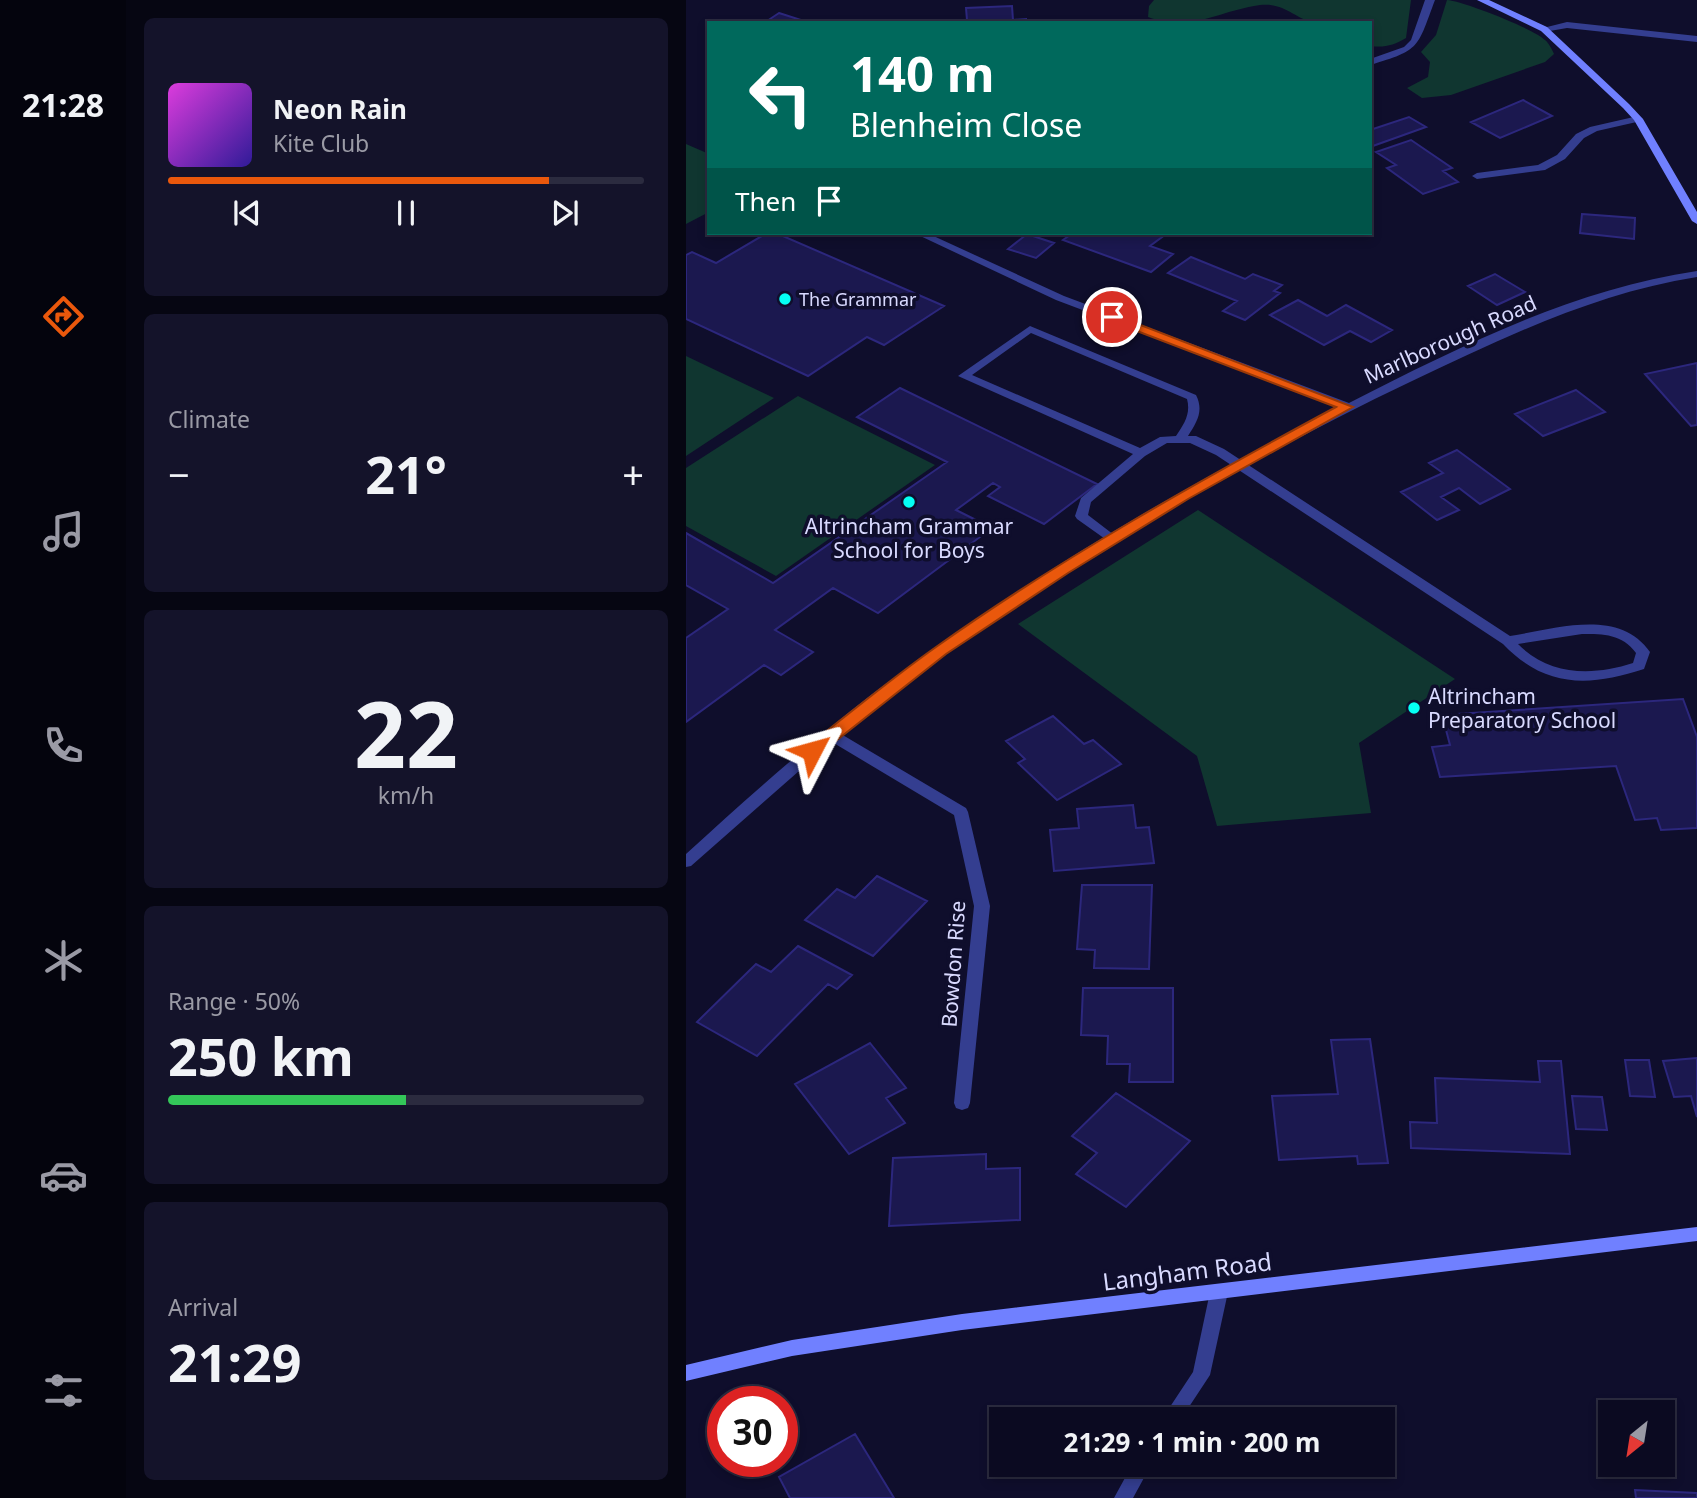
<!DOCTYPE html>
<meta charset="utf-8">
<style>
:root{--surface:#0b0a21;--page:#14132a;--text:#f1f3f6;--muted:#9a9aa5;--line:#2b2b3f;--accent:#ea580c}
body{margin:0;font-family:"Noto Sans",sans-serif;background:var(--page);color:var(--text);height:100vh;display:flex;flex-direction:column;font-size:26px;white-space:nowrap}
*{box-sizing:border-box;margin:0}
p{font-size:23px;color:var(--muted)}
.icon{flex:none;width:38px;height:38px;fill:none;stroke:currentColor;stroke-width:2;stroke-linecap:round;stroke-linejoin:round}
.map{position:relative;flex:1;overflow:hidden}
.side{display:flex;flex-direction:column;gap:18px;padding:18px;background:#060612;width:560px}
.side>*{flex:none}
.top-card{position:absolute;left:21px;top:21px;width:665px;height:214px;border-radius:0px;box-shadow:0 4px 10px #0003,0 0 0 2px var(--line);background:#00695c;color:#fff;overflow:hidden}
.needle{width:46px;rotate:210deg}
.controls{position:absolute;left:912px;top:1400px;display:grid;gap:14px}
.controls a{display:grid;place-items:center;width:77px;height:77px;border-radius:0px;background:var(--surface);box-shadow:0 4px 10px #0003,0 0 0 2px var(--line);font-size:35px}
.speed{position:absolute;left:21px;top:1386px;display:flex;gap:14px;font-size:35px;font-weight:700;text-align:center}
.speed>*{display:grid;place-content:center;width:91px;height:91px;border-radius:50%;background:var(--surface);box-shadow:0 4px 10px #0003,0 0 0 2px var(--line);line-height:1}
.speed .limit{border:10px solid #d22;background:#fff;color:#111}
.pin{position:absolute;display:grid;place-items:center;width:60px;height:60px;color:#fff;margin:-30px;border:4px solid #fff;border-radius:50%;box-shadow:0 2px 7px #0007}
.me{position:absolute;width:77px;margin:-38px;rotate:51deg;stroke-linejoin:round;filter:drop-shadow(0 0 5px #0008)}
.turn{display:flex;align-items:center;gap:24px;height:147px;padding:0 28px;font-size:32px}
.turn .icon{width:91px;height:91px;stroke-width:2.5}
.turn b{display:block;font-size:49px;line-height:60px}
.then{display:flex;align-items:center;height:66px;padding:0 28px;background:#0003;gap:14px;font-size:26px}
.big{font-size:52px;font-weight:700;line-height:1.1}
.side .card{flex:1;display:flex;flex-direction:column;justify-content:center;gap:10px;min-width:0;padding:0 24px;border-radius:10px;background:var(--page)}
.side .dial{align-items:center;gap:0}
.dial b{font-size:91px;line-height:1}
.song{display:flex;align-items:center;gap:21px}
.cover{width:84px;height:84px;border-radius:10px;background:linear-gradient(135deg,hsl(300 70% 55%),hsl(250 70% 35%))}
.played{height:7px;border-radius:4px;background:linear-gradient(90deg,var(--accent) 80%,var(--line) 80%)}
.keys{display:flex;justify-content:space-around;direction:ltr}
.heat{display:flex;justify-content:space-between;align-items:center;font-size:38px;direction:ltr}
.charge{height:10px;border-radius:5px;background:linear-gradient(90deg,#34c759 50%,var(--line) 0)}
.trip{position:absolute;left:303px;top:1407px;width:406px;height:70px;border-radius:0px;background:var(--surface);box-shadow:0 4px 10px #0003,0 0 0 2px var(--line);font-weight:700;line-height:70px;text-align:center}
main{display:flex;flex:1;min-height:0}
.menu{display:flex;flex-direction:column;width:126px;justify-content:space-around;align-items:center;background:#04040d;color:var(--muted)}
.menu .icon{width:49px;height:49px}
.menu .selected{color:var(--accent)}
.menu b{font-size:32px;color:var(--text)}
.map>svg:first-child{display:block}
.green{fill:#103630}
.building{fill:#1b184f;stroke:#2c277d;stroke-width:2}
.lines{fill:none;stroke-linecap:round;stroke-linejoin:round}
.service{fill:#343e90;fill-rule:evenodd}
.minor{fill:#343e90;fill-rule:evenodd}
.secondary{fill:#7080ff;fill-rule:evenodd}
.route{fill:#ea580c;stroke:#983908;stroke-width:2}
.poi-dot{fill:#05fff4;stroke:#0f0e2c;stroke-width:2.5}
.labels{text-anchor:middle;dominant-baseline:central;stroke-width:7;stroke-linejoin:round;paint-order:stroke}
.far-poi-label{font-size:18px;fill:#d9daff;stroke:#0f0e2c;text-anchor:start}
.street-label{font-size:21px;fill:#d9daff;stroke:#0f0e2c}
.poi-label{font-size:21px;fill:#d9daff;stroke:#0f0e2c}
.near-street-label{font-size:24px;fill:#d9daff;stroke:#0f0e2c}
</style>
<main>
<nav class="menu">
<b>21:28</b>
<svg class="icon selected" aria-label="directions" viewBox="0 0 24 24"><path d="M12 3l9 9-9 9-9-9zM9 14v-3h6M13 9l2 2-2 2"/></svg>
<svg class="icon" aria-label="music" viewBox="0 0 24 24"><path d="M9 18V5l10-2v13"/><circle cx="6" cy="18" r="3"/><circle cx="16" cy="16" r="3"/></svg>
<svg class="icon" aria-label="phone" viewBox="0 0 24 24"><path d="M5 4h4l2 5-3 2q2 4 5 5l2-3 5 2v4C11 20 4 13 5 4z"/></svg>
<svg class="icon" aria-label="climate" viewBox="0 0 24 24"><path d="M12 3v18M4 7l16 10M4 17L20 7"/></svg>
<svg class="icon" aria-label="car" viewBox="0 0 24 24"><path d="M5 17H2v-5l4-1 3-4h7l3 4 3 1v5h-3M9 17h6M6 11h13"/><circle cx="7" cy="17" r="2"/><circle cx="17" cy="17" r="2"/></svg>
<svg class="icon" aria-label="filters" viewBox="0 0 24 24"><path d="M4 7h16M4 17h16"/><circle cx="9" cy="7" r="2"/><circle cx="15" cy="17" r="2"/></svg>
</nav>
<section class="side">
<div class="card">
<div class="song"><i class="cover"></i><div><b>Neon Rain</b><p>Kite Club</p></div></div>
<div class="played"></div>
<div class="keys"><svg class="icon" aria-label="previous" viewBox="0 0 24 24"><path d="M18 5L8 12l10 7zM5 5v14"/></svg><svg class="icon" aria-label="pause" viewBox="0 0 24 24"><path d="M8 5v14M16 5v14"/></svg><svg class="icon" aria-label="next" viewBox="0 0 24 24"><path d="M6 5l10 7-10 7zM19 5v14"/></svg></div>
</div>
<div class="card"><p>Climate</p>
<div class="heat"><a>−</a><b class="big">21°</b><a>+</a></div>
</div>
<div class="card dial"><b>22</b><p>km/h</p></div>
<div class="card"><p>Range · 50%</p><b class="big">250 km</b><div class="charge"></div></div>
<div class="card"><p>Arrival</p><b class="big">21:29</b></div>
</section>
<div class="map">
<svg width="1011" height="1498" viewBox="0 0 1011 1498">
<rect width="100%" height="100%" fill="#0f0e2c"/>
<path class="green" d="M468,0H725L720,38C708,45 699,48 684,46V23C667,23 646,26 629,23C606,18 598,0 568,6C529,13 503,32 462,17L463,6Z
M761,0C777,1 848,29 859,40C863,43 866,50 868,54L859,62L765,95L736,98L721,88L742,77L744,62L735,52L750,35Z
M0,144L23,154V212L0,224Z
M0,356L88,398L0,456Z
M112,396L249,465L90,576L0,526V468Z
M512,510L769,679L673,743L685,813L531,826L511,756L332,624Z"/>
<path class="building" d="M326,6L327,20L340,19V23L281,20L280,8Z
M93,13L115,20L110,23H78Z
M837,100L866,116L814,138L785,122Z
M723,117L740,127L684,147V130Z
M725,140L766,168L757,171L772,182L737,194L701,168L710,165L690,152Z
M896,214L949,218L948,239L894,233Z
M81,233H90L258,306L198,345L181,337L122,376L0,319V255L6,252L30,263Z
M387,233H464L476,237L464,246L487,254L465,272L377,240Z
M341,234L368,243L350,258L322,249Z
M505,257L559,279L567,274L596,285L588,291L594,293L559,320L537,311L551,301L482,273Z
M809,274L839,292L811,305L782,286Z
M612,300L641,316L660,305L706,330L685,342L664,331L638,345L584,315Z
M1011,363V425L1005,426L959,374Z
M214,388L411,484L358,524L302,496L314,487L307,483L270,510L306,528L192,613L147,588L89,630L127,652L95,675L78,665L0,722V638L42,609L0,585V533L87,583L261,462L171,417Z
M890,390L919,412L857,436L829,414Z
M771,450L824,489L794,504L773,488L755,497L773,510L751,520L715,492L757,473L743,463Z
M997,699L1011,737V828L975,830L971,818L949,820L930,766L754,777L746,747L764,745L756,715Z
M367,716L398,744L407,740L435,764L371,800L332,763L339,759L320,741Z
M447,805L450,828L463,827L468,863L368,871L364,830L393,828L391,809Z
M191,876L241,901L187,956L119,920L151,889L169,898Z
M396,885H466L463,969L408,968L409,950L391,949Z
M112,946L166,975L151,989L142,984L71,1056L11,1022L70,964L85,972Z
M397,988H487V1082H443L444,1064H421L422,1036L395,1035Z
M684,1039L702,1163L672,1164L671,1156L593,1160L586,1096L652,1094L645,1040Z
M184,1043L220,1088L200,1098L219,1123L163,1154L109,1084Z
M1011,1058V1117L1005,1096L988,1097L977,1061Z
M939,1060H963L969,1097L944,1096Z
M852,1061H875L884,1154L725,1148L724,1122L751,1123L749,1078L854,1082Z
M430,1093L504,1141L440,1207L390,1174L411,1153L386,1136Z
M886,1096L916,1097L921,1130L890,1129Z
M300,1154V1169L334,1168V1220L203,1226L207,1158Z
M169,1434L208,1498H104L93,1477Z
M949,1490L1011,1493V1498H950Z"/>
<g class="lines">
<path class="service" d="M739,0H749C731,48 735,50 684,65V59L718,47L725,40Z
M952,116L957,119L955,121L911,131L898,138L879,159L859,170L791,179L786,176L791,173L852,165L871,155L890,134L904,127Z
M344,326L510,395C518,411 511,422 502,436H510L538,449L824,636C869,629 933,607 964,652L958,669C903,687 859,688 817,644L530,455L504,443H481L459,456L405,502L402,515L432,538L426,542L422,541L391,519L389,516L395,498L447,454L272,376ZM345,333L501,399C505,414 498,424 490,436L474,437L454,448L286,375ZM896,634C918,634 936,634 950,653L947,663C907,676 863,676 832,644Z"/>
<path class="minor" d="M881,22L1011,36V42L881,28L858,32L853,29Z
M228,233H241L378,296L663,403C773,347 888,289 1011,271V277C909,293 817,338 724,382C594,444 468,515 347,595C281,638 216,683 155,734L280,808L282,812L304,906L284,1103L282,1108L276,1110L270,1108L268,1103L288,906L268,815L146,742L5,866L0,867V854C60,799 121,745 185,695C330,584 490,490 654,407L370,300Z
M533,1284L539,1287L542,1292L524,1375L495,1419H476L507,1372L524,1292L527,1287Z
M446,1465H465L447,1498H428Z"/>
<path class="secondary" d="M791,0H803L861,27L943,104L957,119L1011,212V224L1006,221L948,120L937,108L855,31Z
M1011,1227V1241L276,1330L106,1356L0,1381V1365L106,1340L276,1314Z"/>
</g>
<path class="route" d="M426,314L667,407L502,499L382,573L260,654L132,755H120L118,751L120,747C163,714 206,678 250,647C377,557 513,481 650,407L422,320V315Z"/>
<g class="poi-dot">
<circle cx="99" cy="299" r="7"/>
<circle cx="223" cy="502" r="7"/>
<circle cx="728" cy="708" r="7"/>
</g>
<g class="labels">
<g class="far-poi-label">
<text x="113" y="299">The Grammar</text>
</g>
<g class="street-label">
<text transform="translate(764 339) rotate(-24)">Marlborough Road</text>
<text transform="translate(267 964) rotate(-86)">Bowdon Rise</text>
</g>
<g class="poi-label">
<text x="223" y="526">Altrincham Grammar<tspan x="223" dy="24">School for Boys</tspan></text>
<text x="742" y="696" text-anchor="start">Altrincham<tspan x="742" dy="24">Preparatory School</tspan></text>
</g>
<g class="near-street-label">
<text transform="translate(501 1271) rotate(-7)">Langham Road</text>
</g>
</g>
</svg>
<div class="controls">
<a><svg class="needle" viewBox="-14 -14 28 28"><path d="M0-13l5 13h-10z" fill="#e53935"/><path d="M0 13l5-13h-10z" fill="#9a9aa5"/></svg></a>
</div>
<div class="speed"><div class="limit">30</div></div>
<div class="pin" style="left:426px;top:317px;background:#d93025"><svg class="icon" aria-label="arrive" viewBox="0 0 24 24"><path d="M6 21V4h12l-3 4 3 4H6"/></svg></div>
<svg class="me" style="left:126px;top:751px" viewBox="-20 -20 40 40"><path d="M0-17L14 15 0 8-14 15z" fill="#ea580c" stroke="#fff" stroke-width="4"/></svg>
<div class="trip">21:29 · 1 min · 200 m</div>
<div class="top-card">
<div class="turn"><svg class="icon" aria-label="left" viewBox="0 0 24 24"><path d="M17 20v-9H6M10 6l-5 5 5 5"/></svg><div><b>140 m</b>Blenheim Close</div></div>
<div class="then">Then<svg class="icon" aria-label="arrive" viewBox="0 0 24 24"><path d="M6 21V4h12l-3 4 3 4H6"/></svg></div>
</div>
</div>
</main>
